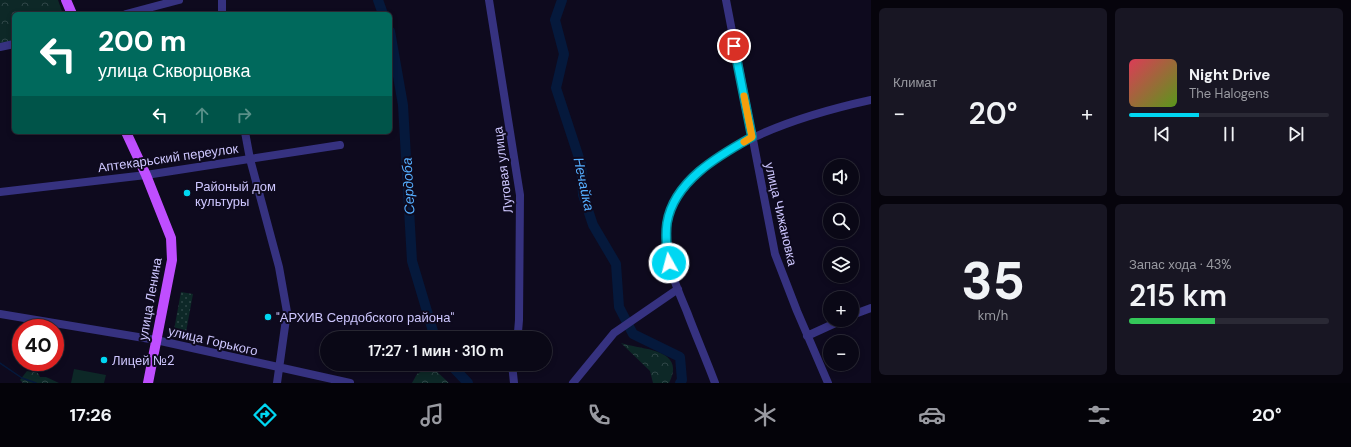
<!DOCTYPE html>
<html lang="ru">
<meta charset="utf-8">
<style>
:root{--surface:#0a0816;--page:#181623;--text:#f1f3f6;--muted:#999aa1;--line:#2a2935;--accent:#00d7f2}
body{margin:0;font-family:"DM Sans",sans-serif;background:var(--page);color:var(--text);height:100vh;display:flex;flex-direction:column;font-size:15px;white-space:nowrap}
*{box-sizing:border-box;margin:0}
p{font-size:13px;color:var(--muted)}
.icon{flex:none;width:22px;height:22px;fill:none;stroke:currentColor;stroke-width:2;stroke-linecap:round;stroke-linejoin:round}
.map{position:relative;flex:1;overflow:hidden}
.drawer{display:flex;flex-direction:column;gap:8px;padding:8px;background:#06040c;width:480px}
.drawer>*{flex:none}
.guide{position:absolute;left:12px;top:12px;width:380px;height:122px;border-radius:6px;box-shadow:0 2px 6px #0003,0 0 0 1px var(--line);background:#00695c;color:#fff;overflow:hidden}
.buttons{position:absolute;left:823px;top:159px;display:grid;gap:8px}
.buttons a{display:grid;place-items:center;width:36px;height:36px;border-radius:50%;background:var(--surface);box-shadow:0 2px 6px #0003,0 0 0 1px var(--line);font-size:20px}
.speed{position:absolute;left:12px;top:319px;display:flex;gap:8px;font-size:20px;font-weight:700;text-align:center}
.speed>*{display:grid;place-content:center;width:52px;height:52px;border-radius:50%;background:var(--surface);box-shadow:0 2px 6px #0003,0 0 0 1px var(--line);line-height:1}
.speed .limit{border:6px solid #d22;background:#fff;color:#111}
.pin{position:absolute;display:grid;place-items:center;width:34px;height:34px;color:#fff;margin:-17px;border:2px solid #fff;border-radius:50%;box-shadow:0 1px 4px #0007}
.me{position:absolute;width:44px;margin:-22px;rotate:353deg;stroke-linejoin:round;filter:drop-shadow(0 0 3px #0008)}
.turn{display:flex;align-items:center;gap:14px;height:84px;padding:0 20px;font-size:18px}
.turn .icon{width:52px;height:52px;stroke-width:2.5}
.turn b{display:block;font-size:28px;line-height:34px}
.lanes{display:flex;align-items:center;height:38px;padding:0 20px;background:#0003;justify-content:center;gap:20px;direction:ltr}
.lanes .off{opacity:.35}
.big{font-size:30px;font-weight:600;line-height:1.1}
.drawer .tile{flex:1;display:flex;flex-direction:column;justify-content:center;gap:6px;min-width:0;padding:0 14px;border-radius:6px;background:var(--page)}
.drawer .dial{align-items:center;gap:0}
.dial b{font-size:52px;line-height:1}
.song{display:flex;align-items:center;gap:12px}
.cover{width:48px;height:48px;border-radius:6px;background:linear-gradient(135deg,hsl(350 70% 55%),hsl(90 70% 35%))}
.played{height:4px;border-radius:2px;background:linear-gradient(90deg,var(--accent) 35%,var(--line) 35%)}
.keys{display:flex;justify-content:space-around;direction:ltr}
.heat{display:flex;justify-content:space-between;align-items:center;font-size:22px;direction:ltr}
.charge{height:6px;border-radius:3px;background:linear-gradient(90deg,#34c759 43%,var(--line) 0)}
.drawer .tiles{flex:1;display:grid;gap:8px;grid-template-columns:repeat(2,1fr)}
.trip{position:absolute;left:320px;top:331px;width:232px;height:40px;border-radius:20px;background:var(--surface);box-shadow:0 2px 6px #0003,0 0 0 1px var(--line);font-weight:600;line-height:40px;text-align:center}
.tabs{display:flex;height:64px;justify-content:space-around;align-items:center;background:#040309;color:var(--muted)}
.tabs .icon{width:28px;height:28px}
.tabs .active{color:var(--accent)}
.tabs b{font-size:18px;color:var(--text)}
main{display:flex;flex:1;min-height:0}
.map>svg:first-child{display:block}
.grass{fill:url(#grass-dots)}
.forest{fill:url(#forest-crowns)}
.pitch{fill:#0d2827}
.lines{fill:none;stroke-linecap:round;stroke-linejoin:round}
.stream{stroke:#05193c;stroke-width:1.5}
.river{stroke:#05193c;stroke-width:10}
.minor{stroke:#363280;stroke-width:8}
.major{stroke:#bf4eff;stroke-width:10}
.route-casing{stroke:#008c9d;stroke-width:10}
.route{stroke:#00d7f2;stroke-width:7}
.slow{stroke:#f59e0b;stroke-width:7}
.poi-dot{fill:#00d7f2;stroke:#0e0a1e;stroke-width:1.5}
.labels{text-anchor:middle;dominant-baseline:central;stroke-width:4;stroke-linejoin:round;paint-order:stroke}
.street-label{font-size:13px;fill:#cec7ff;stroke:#0e0a1e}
.poi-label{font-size:13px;fill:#cec7ff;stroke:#0e0a1e;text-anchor:start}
.water-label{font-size:14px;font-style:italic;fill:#55aeff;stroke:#0e0a1e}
</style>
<main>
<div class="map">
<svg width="871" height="383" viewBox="0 0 871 383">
<defs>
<pattern id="grass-dots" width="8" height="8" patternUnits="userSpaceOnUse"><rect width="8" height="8" fill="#0d2827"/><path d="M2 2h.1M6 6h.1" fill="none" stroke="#2f4647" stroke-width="1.8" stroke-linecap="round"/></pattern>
<pattern id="forest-crowns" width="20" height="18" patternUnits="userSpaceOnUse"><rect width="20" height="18" fill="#0d2827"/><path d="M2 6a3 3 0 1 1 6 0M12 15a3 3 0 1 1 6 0" fill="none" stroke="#2f4647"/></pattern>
</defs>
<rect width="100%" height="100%" fill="#0e0a1e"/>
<path class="grass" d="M181,292L193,294L186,332L174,330Z"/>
<path class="forest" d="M0,0H58L63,14H14V43L0,46Z
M621,343C641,350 687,348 669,383H653L650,371Z
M431,366L449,383H412L417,374Z
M27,371L38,373L40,377H46L59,383H23L20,380Z"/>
<path class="pitch" d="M74,369L106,375L104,383H71Z"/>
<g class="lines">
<path class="stream" d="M0,363L22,378L36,383"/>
<path class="river" d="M378,0L383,14
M562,0L555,20L564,54L556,88L581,164L583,195L593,225L616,264L619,307L633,334L680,357L682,380L680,383
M390,31L403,105L412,261L435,338
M450,364L468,383"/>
<path class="minor" d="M489,0L520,195L519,320L518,332L514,338
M726,0L775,254L797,311L828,383
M126,14L179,0
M222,14V0
M0,47L14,44
M245,132L250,159L279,267L287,312L277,383
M0,192L146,175L340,145
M0,314L156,340L350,383
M852,315L871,308
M807,336L842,320
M512,364L514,383
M573,383L614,333L678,289
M715,383C706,359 696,336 687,312C677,288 666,264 666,237C664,153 807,114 871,100"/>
<path class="major" d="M66,0L72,14
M126,132L146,175L171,238L172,260L148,383"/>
</g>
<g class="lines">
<defs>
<path id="route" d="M669,263C667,250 665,237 667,223C674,181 718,156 752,137L734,46"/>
</defs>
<use href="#route" class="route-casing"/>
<use href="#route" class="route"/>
<path class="slow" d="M744,142L752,137L744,96"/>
</g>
<g class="poi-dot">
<circle cx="187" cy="193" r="4"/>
<circle cx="268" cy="317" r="4"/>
<circle cx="104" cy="360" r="4"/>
</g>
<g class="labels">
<g class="street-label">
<text transform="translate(168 158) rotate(-8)">Аптекарьский переулок</text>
<text transform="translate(503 170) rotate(-97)">Луговая улица</text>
<text transform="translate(781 214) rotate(77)">улица Чижановка</text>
<text transform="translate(150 299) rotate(-80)">улица Ленина</text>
<text transform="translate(213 341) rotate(13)">улица Горького</text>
</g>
<g class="poi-label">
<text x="195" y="186">Районый дом<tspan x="195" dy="15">культуры</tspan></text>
<text x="276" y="317">"АРХИВ Сердобского района"</text>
<text x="112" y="360">Лицей №2</text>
</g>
<g class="water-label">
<text transform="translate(584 184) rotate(78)">Нечайка</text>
<text transform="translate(408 186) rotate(-93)">Сердоба</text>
</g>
</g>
</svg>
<div class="buttons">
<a><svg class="icon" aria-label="sound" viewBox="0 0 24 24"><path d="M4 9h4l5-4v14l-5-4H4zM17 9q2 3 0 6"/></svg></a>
<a><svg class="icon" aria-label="search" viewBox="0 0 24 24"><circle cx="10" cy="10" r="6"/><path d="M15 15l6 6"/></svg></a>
<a><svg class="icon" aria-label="layers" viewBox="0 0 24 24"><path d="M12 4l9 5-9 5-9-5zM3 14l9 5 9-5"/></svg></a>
<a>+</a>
<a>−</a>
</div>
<div class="speed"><div class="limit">40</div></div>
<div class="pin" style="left:734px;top:46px;background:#d93025"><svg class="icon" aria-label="arrive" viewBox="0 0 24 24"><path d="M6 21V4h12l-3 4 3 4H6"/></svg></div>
<svg class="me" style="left:669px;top:263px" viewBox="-20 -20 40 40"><circle r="17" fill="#00d7f2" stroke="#fff" stroke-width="3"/><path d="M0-11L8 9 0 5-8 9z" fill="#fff"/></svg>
<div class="trip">17:27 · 1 мин · 310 m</div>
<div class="guide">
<div class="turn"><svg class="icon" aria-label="left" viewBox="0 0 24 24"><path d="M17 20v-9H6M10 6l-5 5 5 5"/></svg><div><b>200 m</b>улица Скворцовка</div></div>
<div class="lanes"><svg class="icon" aria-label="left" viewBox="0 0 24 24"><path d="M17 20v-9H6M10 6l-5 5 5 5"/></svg><svg class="icon off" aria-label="ahead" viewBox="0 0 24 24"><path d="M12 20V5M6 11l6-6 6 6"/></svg><svg class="icon off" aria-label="right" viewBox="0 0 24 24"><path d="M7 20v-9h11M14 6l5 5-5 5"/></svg></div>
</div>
</div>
<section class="drawer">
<div class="tiles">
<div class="tile"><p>Климат</p>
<div class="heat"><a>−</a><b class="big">20°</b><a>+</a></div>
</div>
<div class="tile">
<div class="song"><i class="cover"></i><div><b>Night Drive</b><p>The Halogens</p></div></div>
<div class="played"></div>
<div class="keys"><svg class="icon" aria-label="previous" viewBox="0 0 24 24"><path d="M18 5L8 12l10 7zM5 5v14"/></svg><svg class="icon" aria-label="pause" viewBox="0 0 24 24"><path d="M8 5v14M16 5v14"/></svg><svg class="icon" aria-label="next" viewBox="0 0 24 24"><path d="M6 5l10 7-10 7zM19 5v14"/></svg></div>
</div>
<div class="tile dial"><b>35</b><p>km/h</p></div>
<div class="tile"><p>Запас хода · 43%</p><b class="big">215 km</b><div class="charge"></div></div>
</div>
</section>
</main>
<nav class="tabs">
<b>17:26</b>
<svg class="icon active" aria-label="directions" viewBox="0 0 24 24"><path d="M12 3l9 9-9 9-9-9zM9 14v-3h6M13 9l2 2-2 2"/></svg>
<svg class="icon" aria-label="music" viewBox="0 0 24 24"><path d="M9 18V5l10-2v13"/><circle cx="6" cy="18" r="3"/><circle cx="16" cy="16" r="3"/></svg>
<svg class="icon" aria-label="phone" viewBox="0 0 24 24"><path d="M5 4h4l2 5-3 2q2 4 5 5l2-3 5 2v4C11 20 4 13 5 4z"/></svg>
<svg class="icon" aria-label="climate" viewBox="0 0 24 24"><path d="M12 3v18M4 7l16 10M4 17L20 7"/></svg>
<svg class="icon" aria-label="car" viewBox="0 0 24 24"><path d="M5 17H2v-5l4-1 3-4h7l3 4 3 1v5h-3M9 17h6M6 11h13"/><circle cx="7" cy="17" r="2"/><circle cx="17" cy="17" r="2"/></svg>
<svg class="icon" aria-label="filters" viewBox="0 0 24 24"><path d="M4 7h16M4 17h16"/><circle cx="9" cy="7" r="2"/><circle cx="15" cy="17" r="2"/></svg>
<b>20°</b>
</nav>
